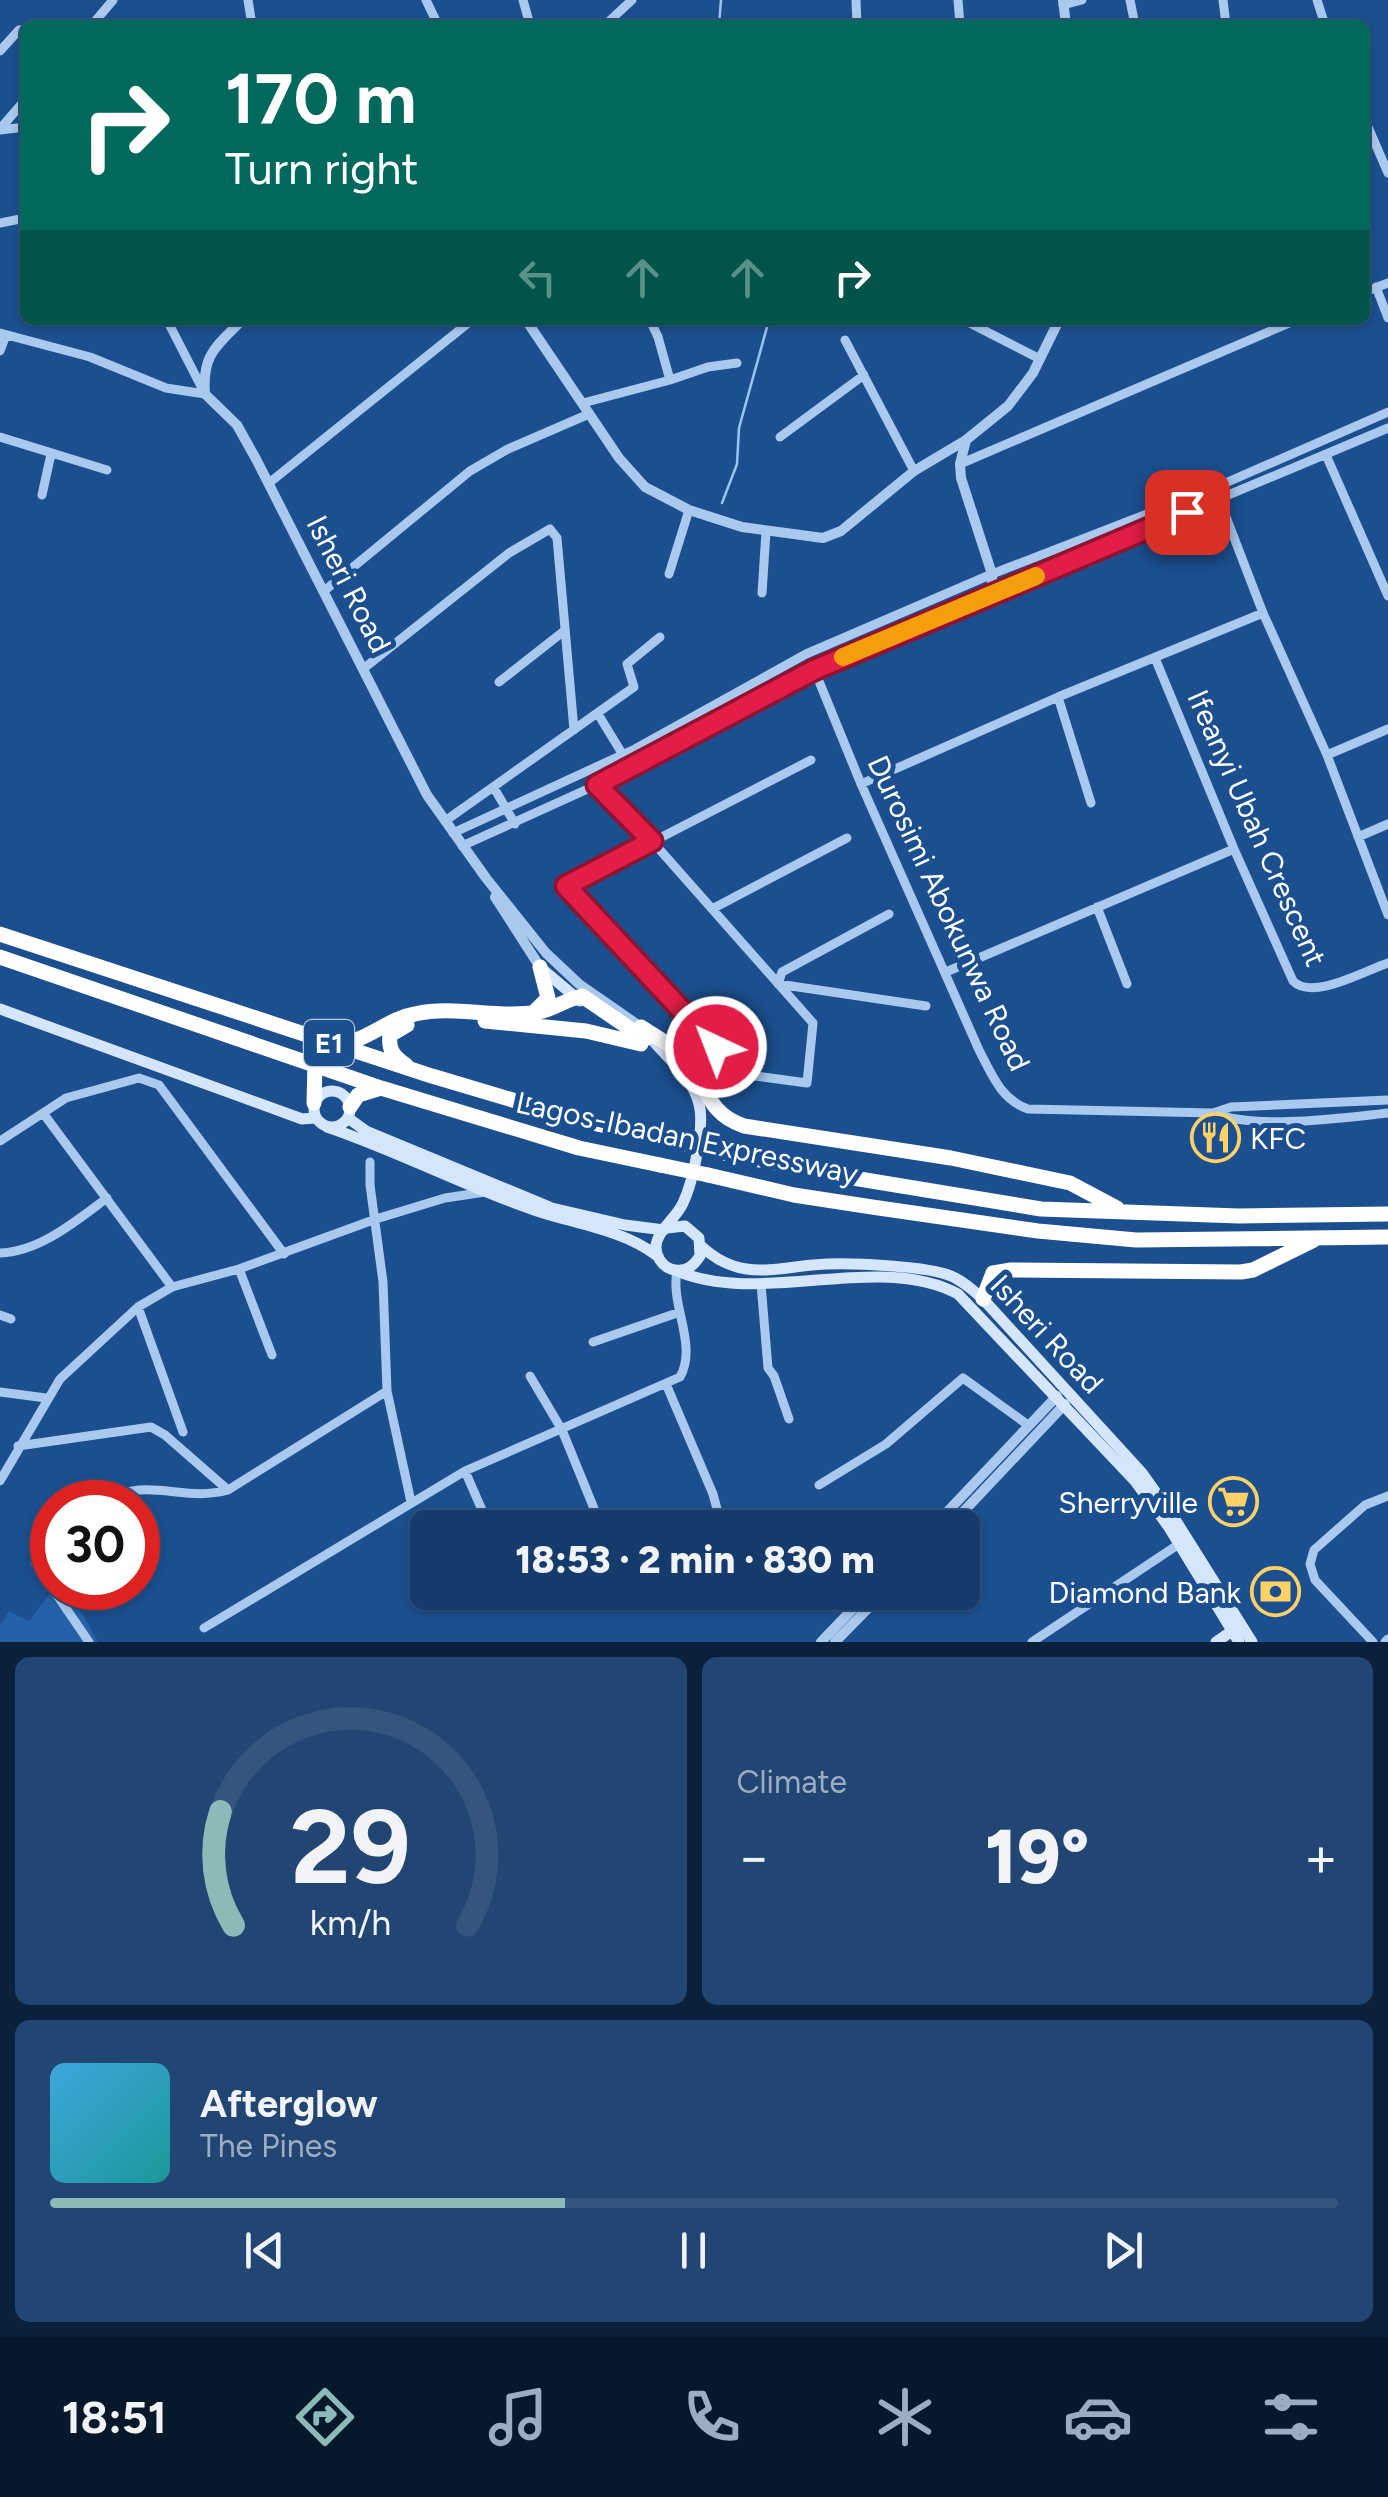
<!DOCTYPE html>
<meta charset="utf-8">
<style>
:root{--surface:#143b6b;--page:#214673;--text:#f1f3f6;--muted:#9dadc1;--line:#33557e;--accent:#8bbbb9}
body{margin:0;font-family:Figtree,sans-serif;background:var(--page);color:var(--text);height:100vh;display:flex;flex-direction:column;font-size:38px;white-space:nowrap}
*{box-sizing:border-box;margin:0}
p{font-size:32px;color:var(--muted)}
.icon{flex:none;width:55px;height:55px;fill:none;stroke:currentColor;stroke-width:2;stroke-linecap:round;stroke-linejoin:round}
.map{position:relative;height:1642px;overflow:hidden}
.sheet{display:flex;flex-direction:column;gap:15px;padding:15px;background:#0b203b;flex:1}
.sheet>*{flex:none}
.top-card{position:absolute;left:20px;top:20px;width:1350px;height:305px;border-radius:15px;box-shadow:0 2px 8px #0004,0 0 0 2px var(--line);background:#00695c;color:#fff;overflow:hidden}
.speed{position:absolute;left:30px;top:1480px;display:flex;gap:20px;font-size:50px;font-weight:700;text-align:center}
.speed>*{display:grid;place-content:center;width:130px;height:130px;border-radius:50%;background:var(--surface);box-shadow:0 2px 8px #0004,0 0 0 2px var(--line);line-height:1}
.speed .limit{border:15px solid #d22;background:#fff;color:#111}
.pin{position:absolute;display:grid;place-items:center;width:85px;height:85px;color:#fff;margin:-42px;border-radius:20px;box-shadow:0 5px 15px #0006}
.me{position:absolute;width:110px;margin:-55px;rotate:317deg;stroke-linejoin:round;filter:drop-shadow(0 0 8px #0008)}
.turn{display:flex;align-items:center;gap:35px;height:210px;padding:0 40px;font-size:45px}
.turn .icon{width:130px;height:130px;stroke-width:2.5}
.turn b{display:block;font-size:70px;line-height:85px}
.lanes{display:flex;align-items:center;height:95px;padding:0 40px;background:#0003;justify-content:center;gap:50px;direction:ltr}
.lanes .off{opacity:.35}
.big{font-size:75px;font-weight:800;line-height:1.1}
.sheet .widget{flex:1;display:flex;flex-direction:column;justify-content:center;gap:15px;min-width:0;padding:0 35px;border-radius:15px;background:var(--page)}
.sheet .dial{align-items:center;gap:0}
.dial svg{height:260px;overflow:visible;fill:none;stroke:var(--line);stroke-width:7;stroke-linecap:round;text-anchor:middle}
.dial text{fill:var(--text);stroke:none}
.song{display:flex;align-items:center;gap:30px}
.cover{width:120px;height:120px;border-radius:15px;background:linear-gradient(135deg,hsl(200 70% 55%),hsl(180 70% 35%))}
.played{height:10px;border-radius:5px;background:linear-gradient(90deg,var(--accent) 40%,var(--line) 40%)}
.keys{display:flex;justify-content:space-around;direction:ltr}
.heat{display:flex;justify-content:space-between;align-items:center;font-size:55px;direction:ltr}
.sheet .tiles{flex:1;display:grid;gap:15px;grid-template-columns:1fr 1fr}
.widget:last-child{grid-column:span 2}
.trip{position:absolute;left:410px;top:1510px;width:570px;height:100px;border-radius:15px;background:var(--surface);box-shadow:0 2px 8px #0004,0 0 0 2px var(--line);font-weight:800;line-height:100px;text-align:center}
.tabs{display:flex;height:160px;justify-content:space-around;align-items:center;background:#08182b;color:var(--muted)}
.tabs .icon{width:70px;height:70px}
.tabs .on{color:var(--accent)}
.tabs b{font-size:45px;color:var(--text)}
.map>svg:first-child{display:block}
.green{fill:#2461a8}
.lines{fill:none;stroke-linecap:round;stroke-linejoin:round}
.stream{stroke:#9cc4f0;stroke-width:2.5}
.minor{stroke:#a9c9ee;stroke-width:9}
.tertiary{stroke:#a9c9ee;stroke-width:10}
.secondary{stroke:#d6e6fa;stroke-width:11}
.motorway{stroke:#fff;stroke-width:15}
.motorway-bridge{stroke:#fff;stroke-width:15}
.route-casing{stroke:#92132f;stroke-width:25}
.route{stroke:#e11d48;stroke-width:18}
.slow{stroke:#f59e0b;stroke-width:18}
.labels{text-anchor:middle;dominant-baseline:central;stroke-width:10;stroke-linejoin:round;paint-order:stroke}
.shield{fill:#1b4f8f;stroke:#bbcadd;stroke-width:2.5}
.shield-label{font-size:28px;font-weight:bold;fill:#fff}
.street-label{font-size:30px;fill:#fff;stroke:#1b4f8f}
.poi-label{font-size:30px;fill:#fff;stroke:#1b4f8f;text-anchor:end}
</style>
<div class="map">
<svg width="1388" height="1642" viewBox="0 0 1388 1642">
<rect width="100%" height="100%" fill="#1b4f8f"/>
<path class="green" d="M54,1588H61L85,1618L98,1642H0V1626L9,1611L29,1621Z"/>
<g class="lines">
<path class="stream" d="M719,25L721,0
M722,503L737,464L739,428L769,320"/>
<path class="minor" d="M248,0L252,25
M426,0L438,25
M523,0L530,25
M856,0L857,25
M958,0L960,25
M1130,0L1135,25
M1223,0L1226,25
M1317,0L1325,25
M1063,5L1082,0
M92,25L113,0
M605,25L632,0
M0,51L19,30L25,29
M1365,120L1388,173
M0,129L25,100
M0,130L25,127
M0,223L25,218
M1376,287L1388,318
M1365,292L1388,283
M650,320L658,337L670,380
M964,320L1040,359
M0,333L90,357L166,388L205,394L167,320
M845,340L914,471
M0,351L6,335
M583,403L670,380L708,367L737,363
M0,437L107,470
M780,437L864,375
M1326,455L1388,596
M960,464L1296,320
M269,483L472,320
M42,495L51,454
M1218,496L1263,613L1327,755L1388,915
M669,574L689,510
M324,591L470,471L508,449L589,414
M762,593L766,532
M1155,658L1234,849L1293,981C1312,1001 1364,971 1388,963
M363,669L509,553L550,529L557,538L574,730
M814,669L861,784L979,1050C991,1073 1001,1100 1028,1109L1213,1113L1231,1107L1388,1100
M499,682L564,631
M1058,697L1091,803
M598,714L623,755
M1327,755L1388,729
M861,784L1058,697L1263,613
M597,785L652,841L813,1023L807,1083L741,1074L565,887L811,760
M494,788L515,824
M445,821L634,687L627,664L660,637
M453,833L635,749L806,654L992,574L1214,488L1388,412
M1358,837L1388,824
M462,846L623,773L814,669L1388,428
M1097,907L1127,984
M712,909L847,838
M889,914L782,972L778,984L926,1006
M946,972L1234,849
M43,1113L172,1287
M1213,1113C1256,1130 1341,1118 1388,1113
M0,1141L66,1098L139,1078L159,1085L284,1254
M370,1162V1185L383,1282L387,1391L411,1502
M0,1253C39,1252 76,1221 107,1198
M239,1269L272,1355
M761,1284L768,1368L774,1376L789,1419
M138,1307L183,1432
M0,1315L11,1319
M593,1342L680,1312
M530,1376L562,1430L602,1528
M666,1384L713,1494L722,1528
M0,1392L46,1398
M18,1446L151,1427L165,1435L228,1490
M465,1471L489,1526
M0,1481L60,1379L138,1307L172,1287L239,1269L376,1219L445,1198L485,1192
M819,1485L886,1444L963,1378L1028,1425
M102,1502C148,1475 182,1503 228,1490L387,1391
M52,1541L36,1557L35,1563L89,1642
M730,1592L731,1600
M204,1628L465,1471L680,1377C698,1345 670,1305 677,1271
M1032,1642L1179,1544
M1373,1642L1315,1580L1310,1564L1314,1550L1365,1505L1388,1496
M1385,1642L1388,1639"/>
<path class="tertiary" d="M1063,0L1066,25
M242,320C216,347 202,354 205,394L237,425L256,459L427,795L486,878L546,953L579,984L641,1027
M526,320L619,458L645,487L689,510L742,527L823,538L841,531L914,471L966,440L1008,406L1033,373L1059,320
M966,440L960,464L961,478L992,574V595
M495,897L540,967
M932,1528L1057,1396
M948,1528L1065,1404
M821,1642L869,1592
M835,1642L884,1592"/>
<path class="secondary" d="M541,968L580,1001
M0,1009L302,1119L315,1118
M649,1036C666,1058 692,1075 699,1104C705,1126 693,1182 683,1203C677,1217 661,1227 657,1241C653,1254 662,1268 675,1270C687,1272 694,1265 700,1256L699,1238L685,1226L667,1228
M314 1109a18 18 0 1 1 36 0a18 18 0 1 1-36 0Z
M348,1118L366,1131L552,1208L625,1225L664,1230
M327,1127C398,1151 464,1186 534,1210C575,1224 621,1229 656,1255
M701,1246C742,1284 777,1266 827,1264C854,1263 928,1266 951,1276C963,1281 973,1290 983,1299L1142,1473L1176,1521L1252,1642
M677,1271C761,1307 879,1251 958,1294L1135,1481L1168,1526L1239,1642
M1216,1642L1232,1631"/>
<path class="motorway" d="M0,934L432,1076L583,1121L662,1138
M0,957L381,1088L579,1148L660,1165
M535,1011L548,998L540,967
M485,1021L586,1031L641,1044
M641,1027C656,1037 675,1047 687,1061C708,1088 707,1113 744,1126L951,1158L1070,1183L1117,1208
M336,1044C366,1043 386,1019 415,1014C455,1005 498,1019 539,1012C554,1009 567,999 582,996L645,1039
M406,1065C394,1057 388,1050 390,1035L407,1025
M314,1103L315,1063
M350,1107L358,1095L381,1088
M713,1151L841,1176L1041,1209L1239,1216L1388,1214
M708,1175L794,1195L872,1207L1038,1231L1136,1240L1388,1237
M983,1299L993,1273L1011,1270L1241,1272L1253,1270L1314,1240"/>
<path class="motorway-bridge" d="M662,1138L713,1151
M660,1165L708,1175"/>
</g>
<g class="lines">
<defs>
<path id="route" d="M716,1047L566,886L652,841L597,785L814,670L1187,512"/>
</defs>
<use href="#route" class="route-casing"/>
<use href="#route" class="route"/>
<path class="slow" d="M843,657L1036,576"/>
</g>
<defs>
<symbol id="restaurant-ring" viewBox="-11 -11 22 22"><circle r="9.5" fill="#1b4f8f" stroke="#ffd166" stroke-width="1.5"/><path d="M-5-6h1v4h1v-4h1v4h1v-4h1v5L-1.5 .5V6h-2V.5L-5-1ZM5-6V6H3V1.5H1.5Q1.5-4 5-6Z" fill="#ffd166"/></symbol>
<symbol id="supermarket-ring" viewBox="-11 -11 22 22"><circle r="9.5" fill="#1b4f8f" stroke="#ffd166" stroke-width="1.5"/><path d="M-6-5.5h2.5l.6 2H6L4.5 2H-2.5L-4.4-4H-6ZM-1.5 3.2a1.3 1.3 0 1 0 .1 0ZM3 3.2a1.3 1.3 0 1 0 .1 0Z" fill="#ffd166"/></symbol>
<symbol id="bank-ring" viewBox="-11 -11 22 22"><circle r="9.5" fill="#1b4f8f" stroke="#ffd166" stroke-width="1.5"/><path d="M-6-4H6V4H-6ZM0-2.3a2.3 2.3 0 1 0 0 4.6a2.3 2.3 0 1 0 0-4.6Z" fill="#ffd166"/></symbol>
</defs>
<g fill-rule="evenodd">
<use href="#restaurant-ring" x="1188" y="1110" width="55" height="55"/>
<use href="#supermarket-ring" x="1206" y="1474" width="55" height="55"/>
<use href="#bank-ring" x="1248" y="1564" width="55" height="55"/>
</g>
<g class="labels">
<rect class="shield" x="304" y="1020" width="50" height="46" rx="8"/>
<g class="shield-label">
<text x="329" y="1043">E1</text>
</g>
<g class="street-label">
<text transform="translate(349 584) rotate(63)">Isheri Road</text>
<text transform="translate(1257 828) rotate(66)">Ifeanyi Ubah Crescent</text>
<text transform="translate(949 913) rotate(65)">Durosimi Abokunwa Road</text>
<text transform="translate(687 1138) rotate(12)">Lagos-Ibadan Expressway</text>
<text transform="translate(1047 1334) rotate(47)">Isheri Road</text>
</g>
<g class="poi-label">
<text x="1250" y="1138" text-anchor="start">KFC</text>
<text x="1198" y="1502">Sherryville</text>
<text x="1241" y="1592">Diamond Bank</text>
</g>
</g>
</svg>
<div class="speed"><div class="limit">30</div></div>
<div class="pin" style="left:1187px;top:512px;background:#d93025"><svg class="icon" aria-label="arrive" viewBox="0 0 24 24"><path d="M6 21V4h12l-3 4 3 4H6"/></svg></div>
<svg class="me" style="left:716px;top:1047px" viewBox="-20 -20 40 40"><circle r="17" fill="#e11d48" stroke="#fff" stroke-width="3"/><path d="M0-11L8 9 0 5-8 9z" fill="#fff"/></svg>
<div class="trip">18:53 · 2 min · 830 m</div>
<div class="top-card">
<div class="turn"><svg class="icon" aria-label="right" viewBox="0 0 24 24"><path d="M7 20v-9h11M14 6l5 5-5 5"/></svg><div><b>170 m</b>Turn right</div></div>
<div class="lanes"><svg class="icon off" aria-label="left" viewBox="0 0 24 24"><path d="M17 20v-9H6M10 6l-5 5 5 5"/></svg><svg class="icon off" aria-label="ahead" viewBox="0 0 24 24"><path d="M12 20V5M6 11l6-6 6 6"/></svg><svg class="icon off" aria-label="ahead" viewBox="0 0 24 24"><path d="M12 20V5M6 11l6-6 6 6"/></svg><svg class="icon" aria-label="right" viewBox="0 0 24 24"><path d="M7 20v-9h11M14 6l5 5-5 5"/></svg></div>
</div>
</div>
<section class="sheet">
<div class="tiles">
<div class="widget dial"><svg viewBox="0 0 100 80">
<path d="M14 69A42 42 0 1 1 86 69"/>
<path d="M14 69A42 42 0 0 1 10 34" stroke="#8bbbb9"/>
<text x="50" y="56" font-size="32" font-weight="700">29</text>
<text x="50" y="72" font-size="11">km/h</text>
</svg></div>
<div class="widget"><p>Climate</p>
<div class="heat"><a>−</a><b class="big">19°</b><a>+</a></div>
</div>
<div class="widget">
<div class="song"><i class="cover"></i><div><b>Afterglow</b><p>The Pines</p></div></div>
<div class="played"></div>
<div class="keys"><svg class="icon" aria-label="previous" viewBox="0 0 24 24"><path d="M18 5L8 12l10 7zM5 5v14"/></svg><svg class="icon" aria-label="pause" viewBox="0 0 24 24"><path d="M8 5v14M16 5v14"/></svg><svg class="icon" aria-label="next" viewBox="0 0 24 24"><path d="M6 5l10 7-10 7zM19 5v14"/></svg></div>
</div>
</div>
</section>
<nav class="tabs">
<b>18:51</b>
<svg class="icon on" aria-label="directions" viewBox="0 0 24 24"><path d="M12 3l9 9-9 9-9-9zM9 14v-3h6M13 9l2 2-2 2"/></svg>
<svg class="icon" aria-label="music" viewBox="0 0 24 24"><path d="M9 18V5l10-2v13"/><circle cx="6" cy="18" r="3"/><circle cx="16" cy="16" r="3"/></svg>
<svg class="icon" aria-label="phone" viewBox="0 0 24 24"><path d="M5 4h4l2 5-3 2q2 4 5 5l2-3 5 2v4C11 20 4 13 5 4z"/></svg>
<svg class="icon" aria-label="climate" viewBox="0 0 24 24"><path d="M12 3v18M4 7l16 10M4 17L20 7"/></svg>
<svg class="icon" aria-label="car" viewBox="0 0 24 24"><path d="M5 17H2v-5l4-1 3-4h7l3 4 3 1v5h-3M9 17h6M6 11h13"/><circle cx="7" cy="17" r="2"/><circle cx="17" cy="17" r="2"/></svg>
<svg class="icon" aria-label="filters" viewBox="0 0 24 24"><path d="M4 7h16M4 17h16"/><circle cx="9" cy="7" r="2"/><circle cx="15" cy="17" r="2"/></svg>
</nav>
